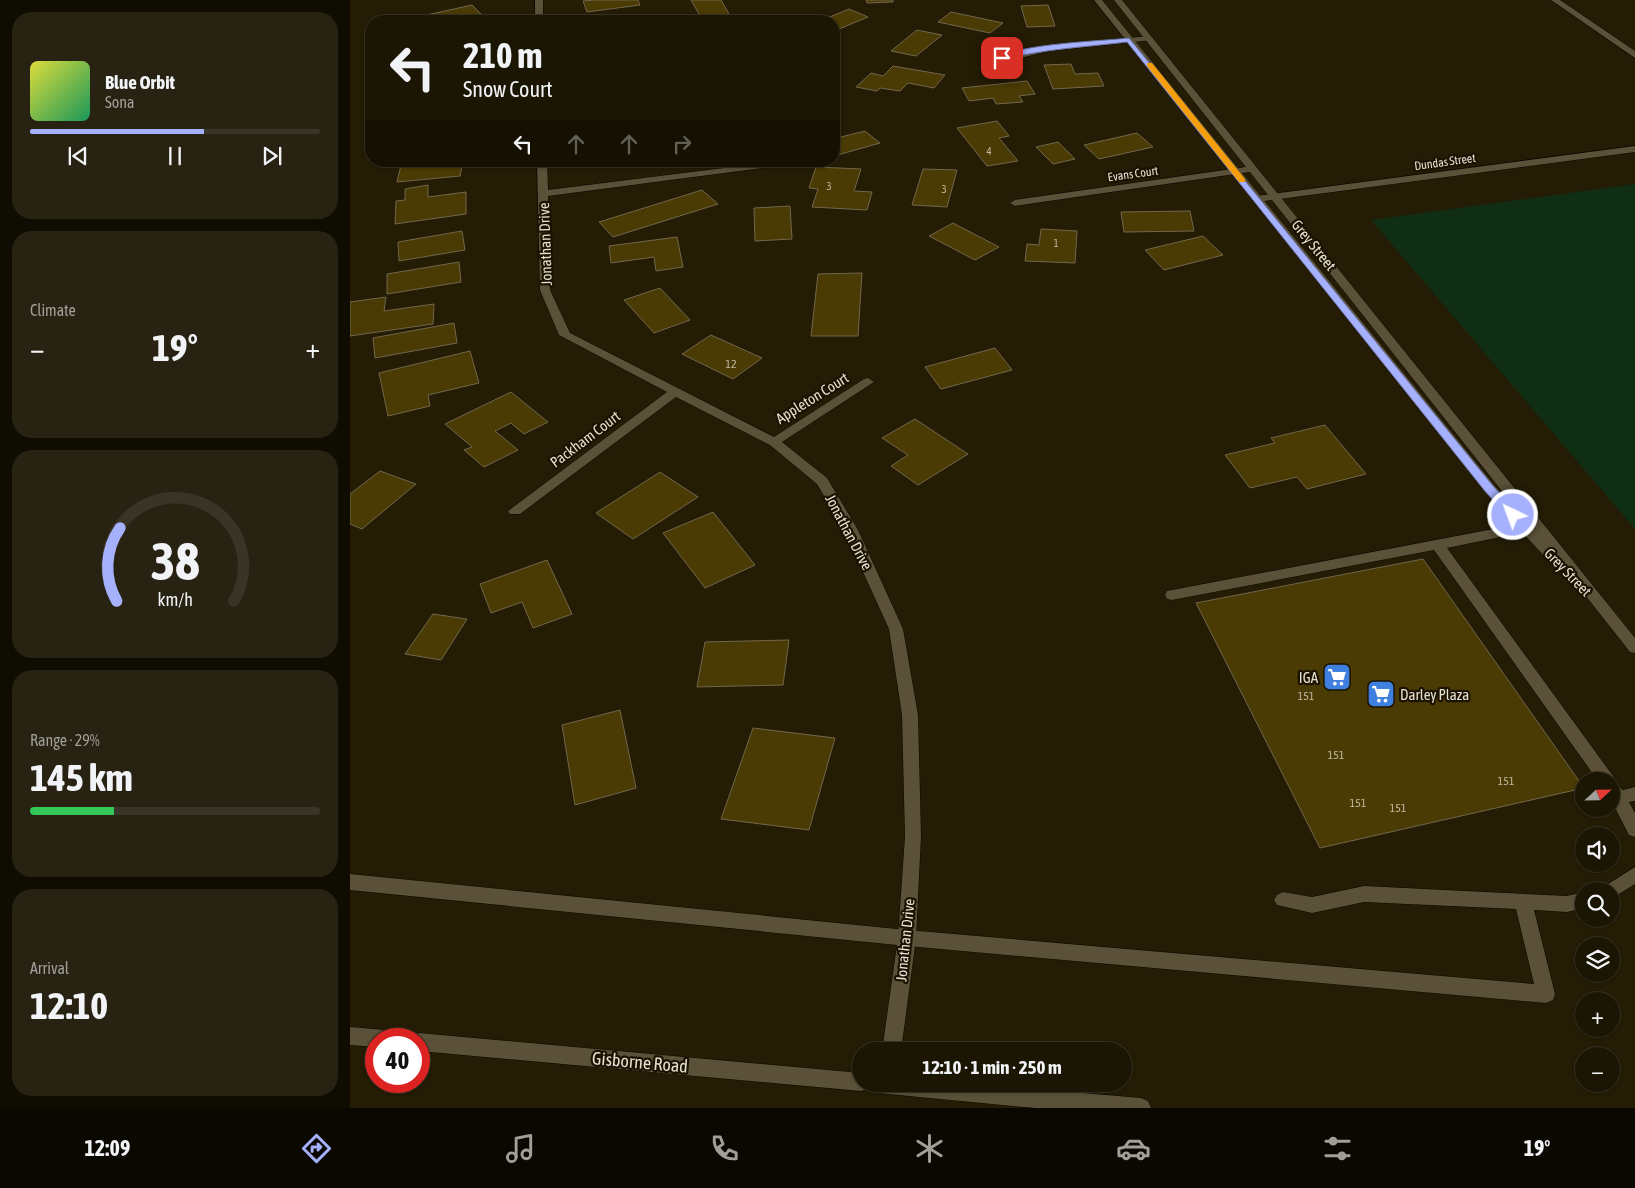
<!DOCTYPE html>
<meta charset="utf-8">
<style>
:root{--surface:#1b1503;--page:#282212;--text:#f1f3f6;--muted:#a09f9a;--line:#393425;--accent:#a5b1fc}
body{margin:0;font-family:"Asap Condensed",sans-serif;background:var(--page);color:var(--text);height:100vh;display:flex;flex-direction:column;font-size:19px;white-space:nowrap}
*{box-sizing:border-box;margin:0}
p{font-size:16px;color:var(--muted)}
.icon{flex:none;width:28px;height:28px;fill:none;stroke:currentColor;stroke-width:2;stroke-linecap:round;stroke-linejoin:round}
.map{position:relative;flex:1;overflow:hidden}
.sheet{display:flex;flex-direction:column;gap:12px;padding:12px;background:#0f0c02;width:350px}
.sheet>*{flex:none}
.hud{position:absolute;left:15px;top:15px;width:475px;height:152px;border-radius:20px;box-shadow:0 1px 4px #0004,0 0 0 1px var(--line);background:#1b1503;color:var(--text);overflow:hidden}
.needle{width:32px;rotate:68deg}
.controls{position:absolute;left:1225px;top:772px;display:grid;gap:10px}
.controls a{display:grid;place-items:center;width:45px;height:45px;border-radius:50%;background:var(--surface);box-shadow:0 1px 4px #0004,0 0 0 1px var(--line);font-size:25px}
.speed{position:absolute;left:15px;top:1028px;display:flex;gap:10px;font-size:25px;font-weight:700;text-align:center}
.speed>*{display:grid;place-content:center;width:65px;height:65px;border-radius:50%;background:var(--surface);box-shadow:0 1px 4px #0004,0 0 0 1px var(--line);line-height:1}
.speed .limit{border:8px solid #d22;background:#fff;color:#111}
.pin{position:absolute;display:grid;place-items:center;width:42px;height:42px;color:#fff;margin:-21px;border-radius:10px;box-shadow:0 2px 8px #0006}
.me{position:absolute;width:55px;margin:-28px;rotate:318deg;stroke-linejoin:round;filter:drop-shadow(0 0 4px #0008)}
.turn{display:flex;align-items:center;gap:18px;height:105px;padding:0 15px;font-size:22px}
.turn .icon{width:65px;height:65px;stroke-width:2.5}
.turn b{display:block;font-size:35px;line-height:42px}
.lanes{display:flex;align-items:center;height:48px;padding:0 15px;background:#0003;justify-content:center;gap:25px;direction:ltr}
.lanes .off{opacity:.35}
.big{font-size:38px;font-weight:700;line-height:1.1}
.sheet .widget{flex:1;display:flex;flex-direction:column;justify-content:center;gap:8px;min-width:0;padding:0 18px;border-radius:20px;background:var(--page)}
.sheet .dial{align-items:center;gap:0}
.dial svg{height:130px;overflow:visible;fill:none;stroke:var(--line);stroke-width:7;stroke-linecap:round;text-anchor:middle}
.dial text{fill:var(--text);stroke:none}
.song{display:flex;align-items:center;gap:15px}
.cover{width:60px;height:60px;border-radius:8px;background:linear-gradient(135deg,hsl(60 70% 55%),hsl(150 70% 35%))}
.played{height:5px;border-radius:2px;background:linear-gradient(90deg,var(--accent) 60%,var(--line) 60%)}
.keys{display:flex;justify-content:space-around;direction:ltr}
.heat{display:flex;justify-content:space-between;align-items:center;font-size:28px;direction:ltr}
.charge{height:8px;border-radius:4px;background:linear-gradient(90deg,#34c759 29%,var(--line) 0)}
.trip{position:absolute;left:502px;top:1042px;width:280px;height:50px;border-radius:25px;background:var(--surface);box-shadow:0 1px 4px #0004,0 0 0 1px var(--line);font-weight:700;line-height:50px;text-align:center}
.menu{display:flex;height:80px;justify-content:space-around;align-items:center;background:#0b0801;color:var(--muted)}
.menu .icon{width:35px;height:35px}
.menu .on{color:var(--accent)}
.menu b{font-size:22px;color:var(--text)}
main{display:flex;flex:1;min-height:0}
.map>svg:first-child{display:block}
.green{fill:#0f2e14}
.building{fill:#4a3a03;stroke:#71674d}
.lines{fill:none;stroke-linecap:round;stroke-linejoin:round}
.service-casing{stroke:#0d0600;stroke-width:1}
.minor-casing{stroke:#0d0600;stroke-width:1}
.tertiary-casing{stroke:#0d0600;stroke-width:1}
.secondary-casing{stroke:#0d0600;stroke-width:1}
.service{fill:#5a5138;fill-rule:evenodd}
.minor{fill:#5a5138;fill-rule:evenodd}
.tertiary{fill:#5a5138;fill-rule:evenodd}
.secondary{fill:#5a5138;fill-rule:evenodd}
.route{fill:#a5b1fc;stroke:#6b73a4}
.slow{fill:#f59e0b}
.labels{text-anchor:middle;dominant-baseline:central;stroke-width:4.5;stroke-linejoin:round;paint-order:stroke}
.far-number-label{font-size:11px;fill:#bfb69e}
.far-street-label{font-size:12px;fill:#e6e0d2;stroke:#1b1300}
.number-label{font-size:12px;fill:#bfb69e}
.street-label{font-size:15px;fill:#e6e0d2;stroke:#1b1300}
.poi-label{font-size:15px;fill:#e6e0d2;stroke:#1b1300;text-anchor:end}
.near-street-label{font-size:18px;fill:#e6e0d2;stroke:#1b1300}
</style>
<main>
<section class="sheet">
<div class="widget">
<div class="song"><i class="cover"></i><div><b>Blue Orbit</b><p>Sona</p></div></div>
<div class="played"></div>
<div class="keys"><svg class="icon" aria-label="previous" viewBox="0 0 24 24"><path d="M18 5L8 12l10 7zM5 5v14"/></svg><svg class="icon" aria-label="pause" viewBox="0 0 24 24"><path d="M8 5v14M16 5v14"/></svg><svg class="icon" aria-label="next" viewBox="0 0 24 24"><path d="M6 5l10 7-10 7zM19 5v14"/></svg></div>
</div>
<div class="widget"><p>Climate</p>
<div class="heat"><a>−</a><b class="big">19°</b><a>+</a></div>
</div>
<div class="widget dial"><svg viewBox="0 0 100 80">
<path d="M14 69A42 42 0 1 1 86 69"/>
<path d="M14 69A42 42 0 0 1 16 24" stroke="#a5b1fc"/>
<text x="50" y="56" font-size="32" font-weight="700">38</text>
<text x="50" y="72" font-size="11">km/h</text>
</svg></div>
<div class="widget"><p>Range · 29%</p><b class="big">145 km</b><div class="charge"></div></div>
<div class="widget"><p>Arrival</p><b class="big">12:10</b></div>
</section>
<div class="map">
<svg width="1285" height="1108" viewBox="0 0 1285 1108">
<rect width="100%" height="100%" fill="#241c04"/>
<path class="green" d="M1285,184V529L1021,220Z"/>
<path class="building" d="M244,0H288L290,5L237,12L233,1Z
M341,0H371L382,19L353,21Z
M516,0H543V2L517,3Z
M122,5L131,14L98,21H77L72,16Z
M698,5L705,26L677,27L671,6Z
M499,9L518,17L484,31V21H470Z
M601,12L653,23L640,33L588,22Z
M567,30L592,35L566,56L541,51Z
M721,64L725,74L748,73L754,86L703,89L694,65Z
M543,66L595,75L584,88L558,83L550,91L530,88L527,91L506,87L521,73L533,76Z
M677,81L685,94L669,96L673,102L646,104L643,98L619,101L612,88Z
M647,121L659,136L649,138L668,161L637,166L607,128Z
M515,131L530,143L484,156V136L487,138Z
M787,133L803,147L749,159L734,145Z
M708,142L725,159L703,164L686,147Z
M52,161H113L110,176L47,182Z
M466,167L511,169L504,191L522,192L517,210L462,207L468,189L459,188Z
M573,169L607,170L597,207L562,205Z
M78,185V197L116,192V214L45,224L46,201L55,200V189Z
M352,190L368,204L263,237L249,222Z
M440,206L442,239L405,241L404,208Z
M840,211L844,231L774,232L771,212Z
M603,223L649,247L625,260L579,236Z
M691,229L727,231L725,263L675,261L677,244L689,245Z
M112,231L115,250L49,261L48,242Z
M853,236L873,255L814,270L795,250Z
M327,237L333,267L306,271L304,257L261,263L259,246Z
M109,262L111,282L37,294V274Z
M512,273L508,336H461L468,274Z
M310,288L340,320L304,333L274,300Z
M36,297L34,311L84,304L83,324L0,336V302Z
M104,323L107,343L25,358L23,338Z
M361,335L412,358L383,379L332,354Z
M645,348L662,370L591,389L575,367Z
M120,351L129,383L78,395L80,406L38,416L29,373Z
M161,392L198,422L174,434L161,423L145,431L168,450L134,467L114,450L122,447L95,424Z
M565,419L618,454L568,485L541,466L558,455L532,438Z
M975,425L1016,474L957,489L947,477L900,488L875,455L925,443L921,438Z
M30,471L66,484L12,529L0,524V494Z
M310,472L348,497L283,539L246,513Z
M363,512L405,565L355,588L313,533Z
M1073,559L1234,788L970,848L846,603Z
M197,560L222,614L183,628L172,602L141,613L130,584Z
M83,614L117,619L91,660L55,654Z
M439,640L433,685L347,687L355,642Z
M270,710L286,788L225,805L212,725Z
M403,728L485,738L459,830L371,819Z"/>
<g class="lines">
<defs>
<path id="service" d="M1175,523L1180,525L1182,528L1180,531L1097,548L1263,776L1265,781L1261,786V781H1248L1084,550L822,600L817,599L815,595L817,591L822,590Z
M1265,785L1273,790L1285,787V801L1279,802L1285,813V837L1279,835L1261,800V787Z
M1285,867V884L1261,899V891H1252L1255,886Z
M0,874L557,930L1184,984L1166,909L1014,902L962,913L927,905L924,900L927,895L933,892L962,897L1014,886L1217,896L1234,892V908L1217,912L1184,910L1205,994L1203,1000L1196,1003L557,946L0,890Z"/>
<path id="minor" d="M185,0H193V21H185Z
M1201,0H1210L1285,51V58Z
M799,36L803,38L802,40L698,51L640,66L636,63L656,55L698,46Z
M1285,146V152L907,202L902,199L907,196Z
M187,161H197L198,190L423,162V166L420,167L198,196L200,290L220,333L424,437L514,379L518,378L524,382L432,442L477,478L508,530L553,629L568,715L571,836L566,938L551,1051H532L548,938L555,836L552,715L539,629L494,530L467,484L420,445L326,397L170,514H160L158,511L317,392L209,335L190,290Z
M903,166L906,167V171L665,206L660,203L665,200Z"/>
<path id="tertiary" d="M744,0H752L1144,485L1170,514L764,0H772L1285,638V653L1280,652L1206,558H1196L1134,491Z"/>
<path id="secondary" d="M0,1027L35,1030L42,1033L44,1039H26V1047L0,1045Z
M69,1033L511,1073V1084H630L791,1098L798,1101L801,1108H685L528,1093L521,1091L519,1086L518,1089L511,1091L69,1051V1039H61L62,1036Z"/>
</defs>
<use href="#service" class="service-casing"/>
<use href="#minor" class="minor-casing"/>
<use href="#tertiary" class="tertiary-casing"/>
<use href="#secondary" class="secondary-casing"/>
<use href="#service" class="service"/>
<use href="#minor" class="minor"/>
<use href="#tertiary" class="tertiary"/>
<use href="#secondary" class="secondary"/>
</g>
<path class="route" d="M779,38L1143,486L1167,512L1169,515L1167,518H1159L1135,491L777,42C735,47 693,49 652,60L648,58C667,44 752,41 779,38Z"/>
<path class="slow" d="M797,63H802L895,179V182H889L797,66Z"/>
<defs>
<symbol id="supermarket-square" viewBox="-11 -11 22 22"><rect x="-9" y="-9" width="18" height="18" rx="4" fill="#3f7fe0" stroke="#1b1300"/><path d="M-6-5.5h2.5l.6 2H6L4.5 2H-2.5L-4.4-4H-6ZM-1.5 3.2a1.3 1.3 0 1 0 .1 0ZM3 3.2a1.3 1.3 0 1 0 .1 0Z" fill="#fff"/></symbol>
</defs>
<g fill-rule="evenodd">
<use href="#supermarket-square" x="971" y="661" width="32" height="32"/>
<use href="#supermarket-square" x="1015" y="678" width="32" height="32"/>
</g>
<g class="labels">
<g class="far-number-label">
<text x="639" y="151">4</text>
<text x="479" y="186">3</text>
<text x="594" y="189">3</text>
<text x="706" y="243">1</text>
</g>
<g class="far-street-label">
<text transform="translate(1095 162) rotate(-8)">Dundas Street</text>
<text transform="translate(783 174) rotate(-8)">Evans Court</text>
</g>
<g class="number-label">
<text x="381" y="364">12</text>
<text x="956" y="696">151</text>
<text x="986" y="755">151</text>
<text x="1156" y="781">151</text>
<text x="1008" y="803">151</text>
<text x="1048" y="808">151</text>
</g>
<g class="street-label">
<text transform="translate(195 244) rotate(-92)">Jonathan Drive</text>
<text transform="translate(964 245) rotate(51)">Grey Street</text>
<text transform="translate(462 398) rotate(-32)">Appleton Court</text>
<text transform="translate(235 439) rotate(-37)">Packham Court</text>
<text transform="translate(499 532) rotate(62)">Jonathan Drive</text>
<text transform="translate(1218 572) rotate(46)">Grey Street</text>
<text transform="translate(555 940) rotate(-84)">Jonathan Drive</text>
</g>
<g class="poi-label">
<text x="968" y="677">IGA</text>
<text x="1050" y="694" text-anchor="start">Darley Plaza</text>
</g>
<g class="near-street-label">
<text transform="translate(290 1062) rotate(5)">Gisborne Road</text>
</g>
</g>
</svg>
<div class="controls">
<a><svg class="needle" viewBox="-14 -14 28 28"><path d="M0-13l5 13h-10z" fill="#e53935"/><path d="M0 13l5-13h-10z" fill="#a09f9a"/></svg></a>
<a><svg class="icon" aria-label="sound" viewBox="0 0 24 24"><path d="M4 9h4l5-4v14l-5-4H4zM17 9q2 3 0 6"/></svg></a>
<a><svg class="icon" aria-label="search" viewBox="0 0 24 24"><circle cx="10" cy="10" r="6"/><path d="M15 15l6 6"/></svg></a>
<a><svg class="icon" aria-label="layers" viewBox="0 0 24 24"><path d="M12 4l9 5-9 5-9-5zM3 14l9 5 9-5"/></svg></a>
<a>+</a>
<a>−</a>
</div>
<div class="speed"><div class="limit">40</div></div>
<div class="pin" style="left:652px;top:58px;background:#d93025"><svg class="icon" aria-label="arrive" viewBox="0 0 24 24"><path d="M6 21V4h12l-3 4 3 4H6"/></svg></div>
<svg class="me" style="left:1163px;top:515px" viewBox="-20 -20 40 40"><circle r="17" fill="#a5b1fc" stroke="#fff" stroke-width="3"/><path d="M0-11L8 9 0 5-8 9z" fill="#fff"/></svg>
<div class="trip">12:10 · 1 min · 250 m</div>
<div class="hud">
<div class="turn"><svg class="icon" aria-label="left" viewBox="0 0 24 24"><path d="M17 20v-9H6M10 6l-5 5 5 5"/></svg><div><b>210 m</b>Snow Court</div></div>
<div class="lanes"><svg class="icon" aria-label="left" viewBox="0 0 24 24"><path d="M17 20v-9H6M10 6l-5 5 5 5"/></svg><svg class="icon off" aria-label="ahead" viewBox="0 0 24 24"><path d="M12 20V5M6 11l6-6 6 6"/></svg><svg class="icon off" aria-label="ahead" viewBox="0 0 24 24"><path d="M12 20V5M6 11l6-6 6 6"/></svg><svg class="icon off" aria-label="right" viewBox="0 0 24 24"><path d="M7 20v-9h11M14 6l5 5-5 5"/></svg></div>
</div>
</div>
</main>
<nav class="menu">
<b>12:09</b>
<svg class="icon on" aria-label="directions" viewBox="0 0 24 24"><path d="M12 3l9 9-9 9-9-9zM9 14v-3h6M13 9l2 2-2 2"/></svg>
<svg class="icon" aria-label="music" viewBox="0 0 24 24"><path d="M9 18V5l10-2v13"/><circle cx="6" cy="18" r="3"/><circle cx="16" cy="16" r="3"/></svg>
<svg class="icon" aria-label="phone" viewBox="0 0 24 24"><path d="M5 4h4l2 5-3 2q2 4 5 5l2-3 5 2v4C11 20 4 13 5 4z"/></svg>
<svg class="icon" aria-label="climate" viewBox="0 0 24 24"><path d="M12 3v18M4 7l16 10M4 17L20 7"/></svg>
<svg class="icon" aria-label="car" viewBox="0 0 24 24"><path d="M5 17H2v-5l4-1 3-4h7l3 4 3 1v5h-3M9 17h6M6 11h13"/><circle cx="7" cy="17" r="2"/><circle cx="17" cy="17" r="2"/></svg>
<svg class="icon" aria-label="filters" viewBox="0 0 24 24"><path d="M4 7h16M4 17h16"/><circle cx="9" cy="7" r="2"/><circle cx="15" cy="17" r="2"/></svg>
<b>19°</b>
</nav>
